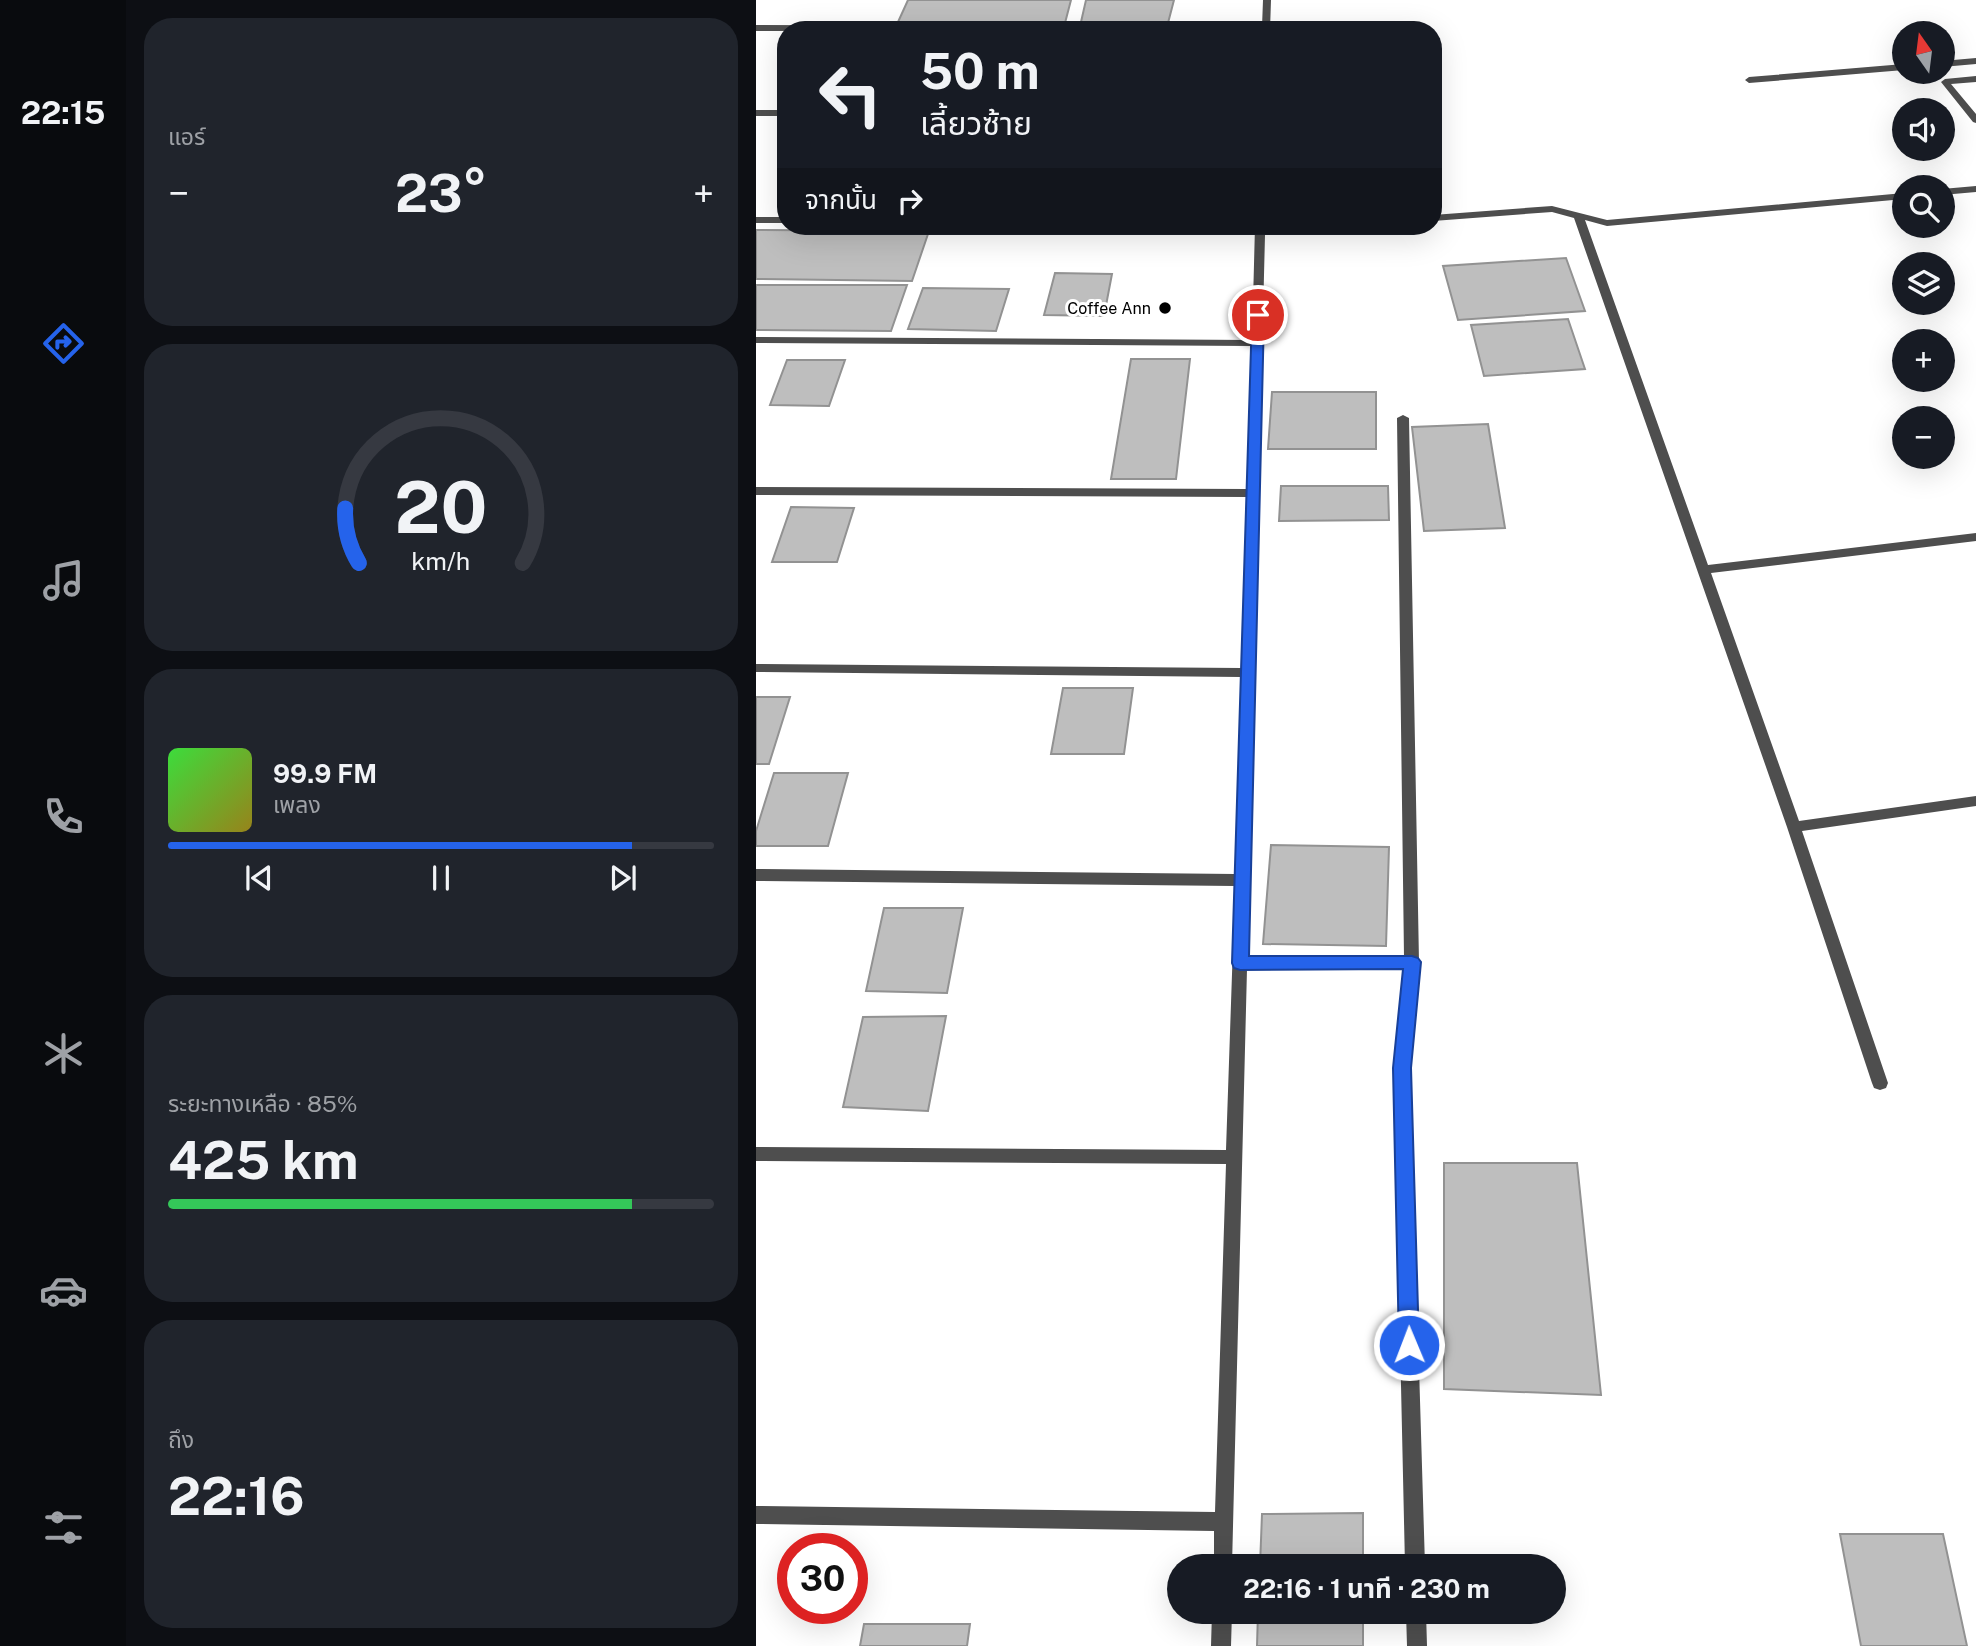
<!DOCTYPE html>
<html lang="th">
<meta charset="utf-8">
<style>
:root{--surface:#171b24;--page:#20242c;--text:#f1f3f6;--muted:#9ea1a6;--line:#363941;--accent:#2563eb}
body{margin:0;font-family:"Public Sans","Noto Sans Thai",sans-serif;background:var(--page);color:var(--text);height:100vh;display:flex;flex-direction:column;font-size:26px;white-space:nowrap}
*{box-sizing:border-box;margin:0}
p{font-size:23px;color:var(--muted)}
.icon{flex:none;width:38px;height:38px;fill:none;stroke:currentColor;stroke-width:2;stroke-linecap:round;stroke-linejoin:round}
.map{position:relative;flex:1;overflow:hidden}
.details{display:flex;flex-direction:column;gap:18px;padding:18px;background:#0d0f14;width:630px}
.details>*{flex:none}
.banner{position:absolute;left:21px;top:21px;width:665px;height:214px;border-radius:28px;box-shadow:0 7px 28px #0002;background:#171b24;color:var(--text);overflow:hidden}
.needle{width:46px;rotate:346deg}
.tools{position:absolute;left:1136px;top:21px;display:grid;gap:14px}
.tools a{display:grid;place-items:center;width:63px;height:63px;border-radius:50%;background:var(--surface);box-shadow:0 7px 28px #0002;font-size:35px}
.speed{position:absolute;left:21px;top:1533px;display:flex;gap:14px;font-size:35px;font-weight:700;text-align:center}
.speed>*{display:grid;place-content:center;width:91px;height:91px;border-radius:50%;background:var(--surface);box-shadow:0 7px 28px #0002;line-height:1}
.speed .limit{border:10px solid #d22;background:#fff;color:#111}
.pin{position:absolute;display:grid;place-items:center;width:60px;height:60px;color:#fff;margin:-30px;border:4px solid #fff;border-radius:50%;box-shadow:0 2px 7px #0007}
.me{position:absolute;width:77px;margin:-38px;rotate:359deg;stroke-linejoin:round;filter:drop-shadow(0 0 5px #0008)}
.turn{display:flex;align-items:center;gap:24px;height:147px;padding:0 28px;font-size:32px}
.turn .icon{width:91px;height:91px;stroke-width:2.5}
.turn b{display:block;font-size:49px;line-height:60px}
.then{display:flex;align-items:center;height:66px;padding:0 28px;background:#0003;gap:14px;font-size:26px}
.big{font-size:52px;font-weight:700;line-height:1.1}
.details .widget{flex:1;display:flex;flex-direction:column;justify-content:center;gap:10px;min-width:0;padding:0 24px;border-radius:28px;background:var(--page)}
.details .dial{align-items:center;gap:0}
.dial svg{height:182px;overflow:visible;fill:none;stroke:var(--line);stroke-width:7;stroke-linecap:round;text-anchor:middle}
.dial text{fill:var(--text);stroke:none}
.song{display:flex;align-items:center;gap:21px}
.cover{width:84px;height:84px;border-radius:10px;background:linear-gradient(135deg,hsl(120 70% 55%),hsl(50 70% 35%))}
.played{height:7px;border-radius:4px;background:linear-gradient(90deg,var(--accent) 85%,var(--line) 85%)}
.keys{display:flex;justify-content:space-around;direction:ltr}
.heat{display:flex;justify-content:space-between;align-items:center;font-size:38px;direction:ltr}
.charge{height:10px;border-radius:5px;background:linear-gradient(90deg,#34c759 85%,var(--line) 0)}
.trip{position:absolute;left:411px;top:1554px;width:399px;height:70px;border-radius:35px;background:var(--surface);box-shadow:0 7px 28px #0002;font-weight:700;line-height:70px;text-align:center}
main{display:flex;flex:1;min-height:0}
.tabs{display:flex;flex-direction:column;width:126px;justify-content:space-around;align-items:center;background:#090b0e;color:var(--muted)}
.tabs .icon{width:49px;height:49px}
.tabs .active{color:var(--accent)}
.tabs b{font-size:32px;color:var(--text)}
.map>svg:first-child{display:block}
.building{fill:#bebebe;stroke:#929292;stroke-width:2}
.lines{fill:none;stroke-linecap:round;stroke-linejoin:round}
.service{fill:#4e4e4e;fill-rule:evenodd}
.minor{fill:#4e4e4e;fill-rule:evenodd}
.route{fill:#2563eb;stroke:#184099;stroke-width:2}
.poi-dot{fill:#000;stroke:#fff;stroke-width:2.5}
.labels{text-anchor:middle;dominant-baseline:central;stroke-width:6;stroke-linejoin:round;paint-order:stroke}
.far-poi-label{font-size:16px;fill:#000;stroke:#fff;text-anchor:end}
</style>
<main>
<nav class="tabs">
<b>22:15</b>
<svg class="icon active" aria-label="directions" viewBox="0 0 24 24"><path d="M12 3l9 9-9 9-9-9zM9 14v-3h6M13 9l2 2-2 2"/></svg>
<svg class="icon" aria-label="music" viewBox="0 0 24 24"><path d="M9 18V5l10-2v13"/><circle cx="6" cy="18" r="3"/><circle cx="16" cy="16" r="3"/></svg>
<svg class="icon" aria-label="phone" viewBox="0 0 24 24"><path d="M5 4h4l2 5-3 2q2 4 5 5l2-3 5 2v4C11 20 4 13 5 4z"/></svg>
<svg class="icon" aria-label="climate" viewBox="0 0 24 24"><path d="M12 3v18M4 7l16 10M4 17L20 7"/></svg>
<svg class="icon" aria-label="car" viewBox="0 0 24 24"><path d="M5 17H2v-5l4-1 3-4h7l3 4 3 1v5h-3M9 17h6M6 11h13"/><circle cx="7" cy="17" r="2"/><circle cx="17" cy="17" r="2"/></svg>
<svg class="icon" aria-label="filters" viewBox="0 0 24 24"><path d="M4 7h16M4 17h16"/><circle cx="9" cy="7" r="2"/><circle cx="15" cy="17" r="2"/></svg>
</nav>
<section class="details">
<div class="widget"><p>แอร์</p>
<div class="heat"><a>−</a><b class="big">23°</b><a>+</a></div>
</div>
<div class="widget dial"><svg viewBox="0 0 100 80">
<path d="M14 69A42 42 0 1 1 86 69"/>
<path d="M14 69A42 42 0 0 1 8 45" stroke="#2563eb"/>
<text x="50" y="56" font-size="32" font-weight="700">20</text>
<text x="50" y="72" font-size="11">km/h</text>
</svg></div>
<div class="widget">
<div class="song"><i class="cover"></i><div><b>99.9 FM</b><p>เพลง</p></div></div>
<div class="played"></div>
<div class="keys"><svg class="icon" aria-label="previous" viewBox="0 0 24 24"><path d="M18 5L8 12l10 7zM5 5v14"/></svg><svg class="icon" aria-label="pause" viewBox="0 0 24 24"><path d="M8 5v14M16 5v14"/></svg><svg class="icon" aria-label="next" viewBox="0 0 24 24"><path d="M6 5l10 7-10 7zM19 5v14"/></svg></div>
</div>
<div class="widget"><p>ระยะทางเหลือ · 85%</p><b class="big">425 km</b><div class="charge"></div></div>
<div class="widget"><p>ถึง</p><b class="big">22:16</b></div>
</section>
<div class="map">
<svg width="1220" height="1646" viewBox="0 0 1220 1646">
<rect width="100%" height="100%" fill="#fff"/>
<path class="building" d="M152,0H315L309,23L142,22Z
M330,0H418L412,23L325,22Z
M0,230L173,231L156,281L0,279Z
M810,258L829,311L702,320L687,266Z
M299,273L356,274L348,316L288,315Z
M0,285H151L135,331L0,330Z
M167,288L253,289L240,331L152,329Z
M812,319L829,369L728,376L715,325Z
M375,359H434L420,479H355Z
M31,360H89L73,406L14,405Z
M516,392H620V449H512Z
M732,424L749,528L668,531L656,427Z
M525,486H632L633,520L523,521Z
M35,507L98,508L81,562H16Z
M307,688H377L368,754H295Z
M0,697H34L13,764H0Z
M18,773H92L72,846H0V831Z
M515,845L633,847L630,946L507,944Z
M128,908H207L191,993L110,991Z
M190,1016L172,1111L87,1107L107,1017Z
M688,1163H821L845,1395L688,1389Z
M607,1513V1566H504L506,1514Z
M1084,1534H1187L1211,1646H1105Z
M502,1612H607V1646H501Z
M108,1624H214L211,1646H104Z"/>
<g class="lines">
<path class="service" d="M1220,58V64L1186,67V61Z
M1148,64V70L993,83L989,80L993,77Z
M1220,76V82L1195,84L1220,114V123L1217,122L1185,82L1189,79Z"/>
<path class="minor" d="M507,0H515L514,30L0,31V25L506,27Z
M0,110H30V116H0Z
M1220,186V192L1186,195V189Z
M1148,193V199L851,226L829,220L952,565L1220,533V541L955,573L1043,821L1220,796V806L1046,831L1132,1083L1130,1088L1124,1090L1118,1088L1116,1083L1031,827L818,218L796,212L677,221V215L796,206L851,220Z
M0,217H30V223H0Z
M499,226H509V229L584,226L579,229L509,235L491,957L648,956L641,418L647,415L653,418L663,962L654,1068L669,1566H649L638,1068L648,968L491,969L476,1566H458V1531L0,1524V1506L459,1512L470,1164L0,1161V1147L470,1150L479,886L0,881V869L479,874L485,677L0,672V664L485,668L491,497L0,495V487L491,489L495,346L0,343V337L496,340Z
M456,1612H476L475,1646H455Z
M650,1612H670L671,1646H651Z"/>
</g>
<path class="route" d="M502,311L508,315L493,956H656L662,958L665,962L655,1068L663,1345L660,1351L653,1354L646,1351L643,1345L637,1068L647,969L484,970L478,968L476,963L496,315Z"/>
<circle class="poi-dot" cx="409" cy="308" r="7"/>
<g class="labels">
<g class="far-poi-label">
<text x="395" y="308">Coffee Ann</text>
</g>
</g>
</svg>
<div class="tools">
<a><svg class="needle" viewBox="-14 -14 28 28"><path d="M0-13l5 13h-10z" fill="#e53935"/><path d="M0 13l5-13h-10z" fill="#9ea1a6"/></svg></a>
<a><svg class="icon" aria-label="sound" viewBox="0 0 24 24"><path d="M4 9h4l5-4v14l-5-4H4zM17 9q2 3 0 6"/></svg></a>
<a><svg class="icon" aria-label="search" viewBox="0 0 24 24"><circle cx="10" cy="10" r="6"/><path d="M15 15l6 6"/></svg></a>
<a><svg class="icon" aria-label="layers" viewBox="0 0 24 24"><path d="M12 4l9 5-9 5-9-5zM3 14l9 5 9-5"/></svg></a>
<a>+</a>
<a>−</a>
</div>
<div class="speed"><div class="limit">30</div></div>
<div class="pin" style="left:502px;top:315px;background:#d93025"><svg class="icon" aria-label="arrive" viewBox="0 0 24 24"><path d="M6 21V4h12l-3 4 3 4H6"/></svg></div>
<svg class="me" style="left:653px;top:1345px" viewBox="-20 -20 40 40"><circle r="17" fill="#2563eb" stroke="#fff" stroke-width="3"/><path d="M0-11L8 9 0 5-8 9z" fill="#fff"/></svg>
<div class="trip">22:16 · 1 นาที · 230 m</div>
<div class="banner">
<div class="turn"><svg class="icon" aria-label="left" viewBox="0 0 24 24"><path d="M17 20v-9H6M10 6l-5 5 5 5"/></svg><div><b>50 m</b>เลี้ยวซ้าย</div></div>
<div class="then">จากนั้น<svg class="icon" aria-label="right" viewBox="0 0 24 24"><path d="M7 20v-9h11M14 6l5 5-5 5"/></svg></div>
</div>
</div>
</main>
